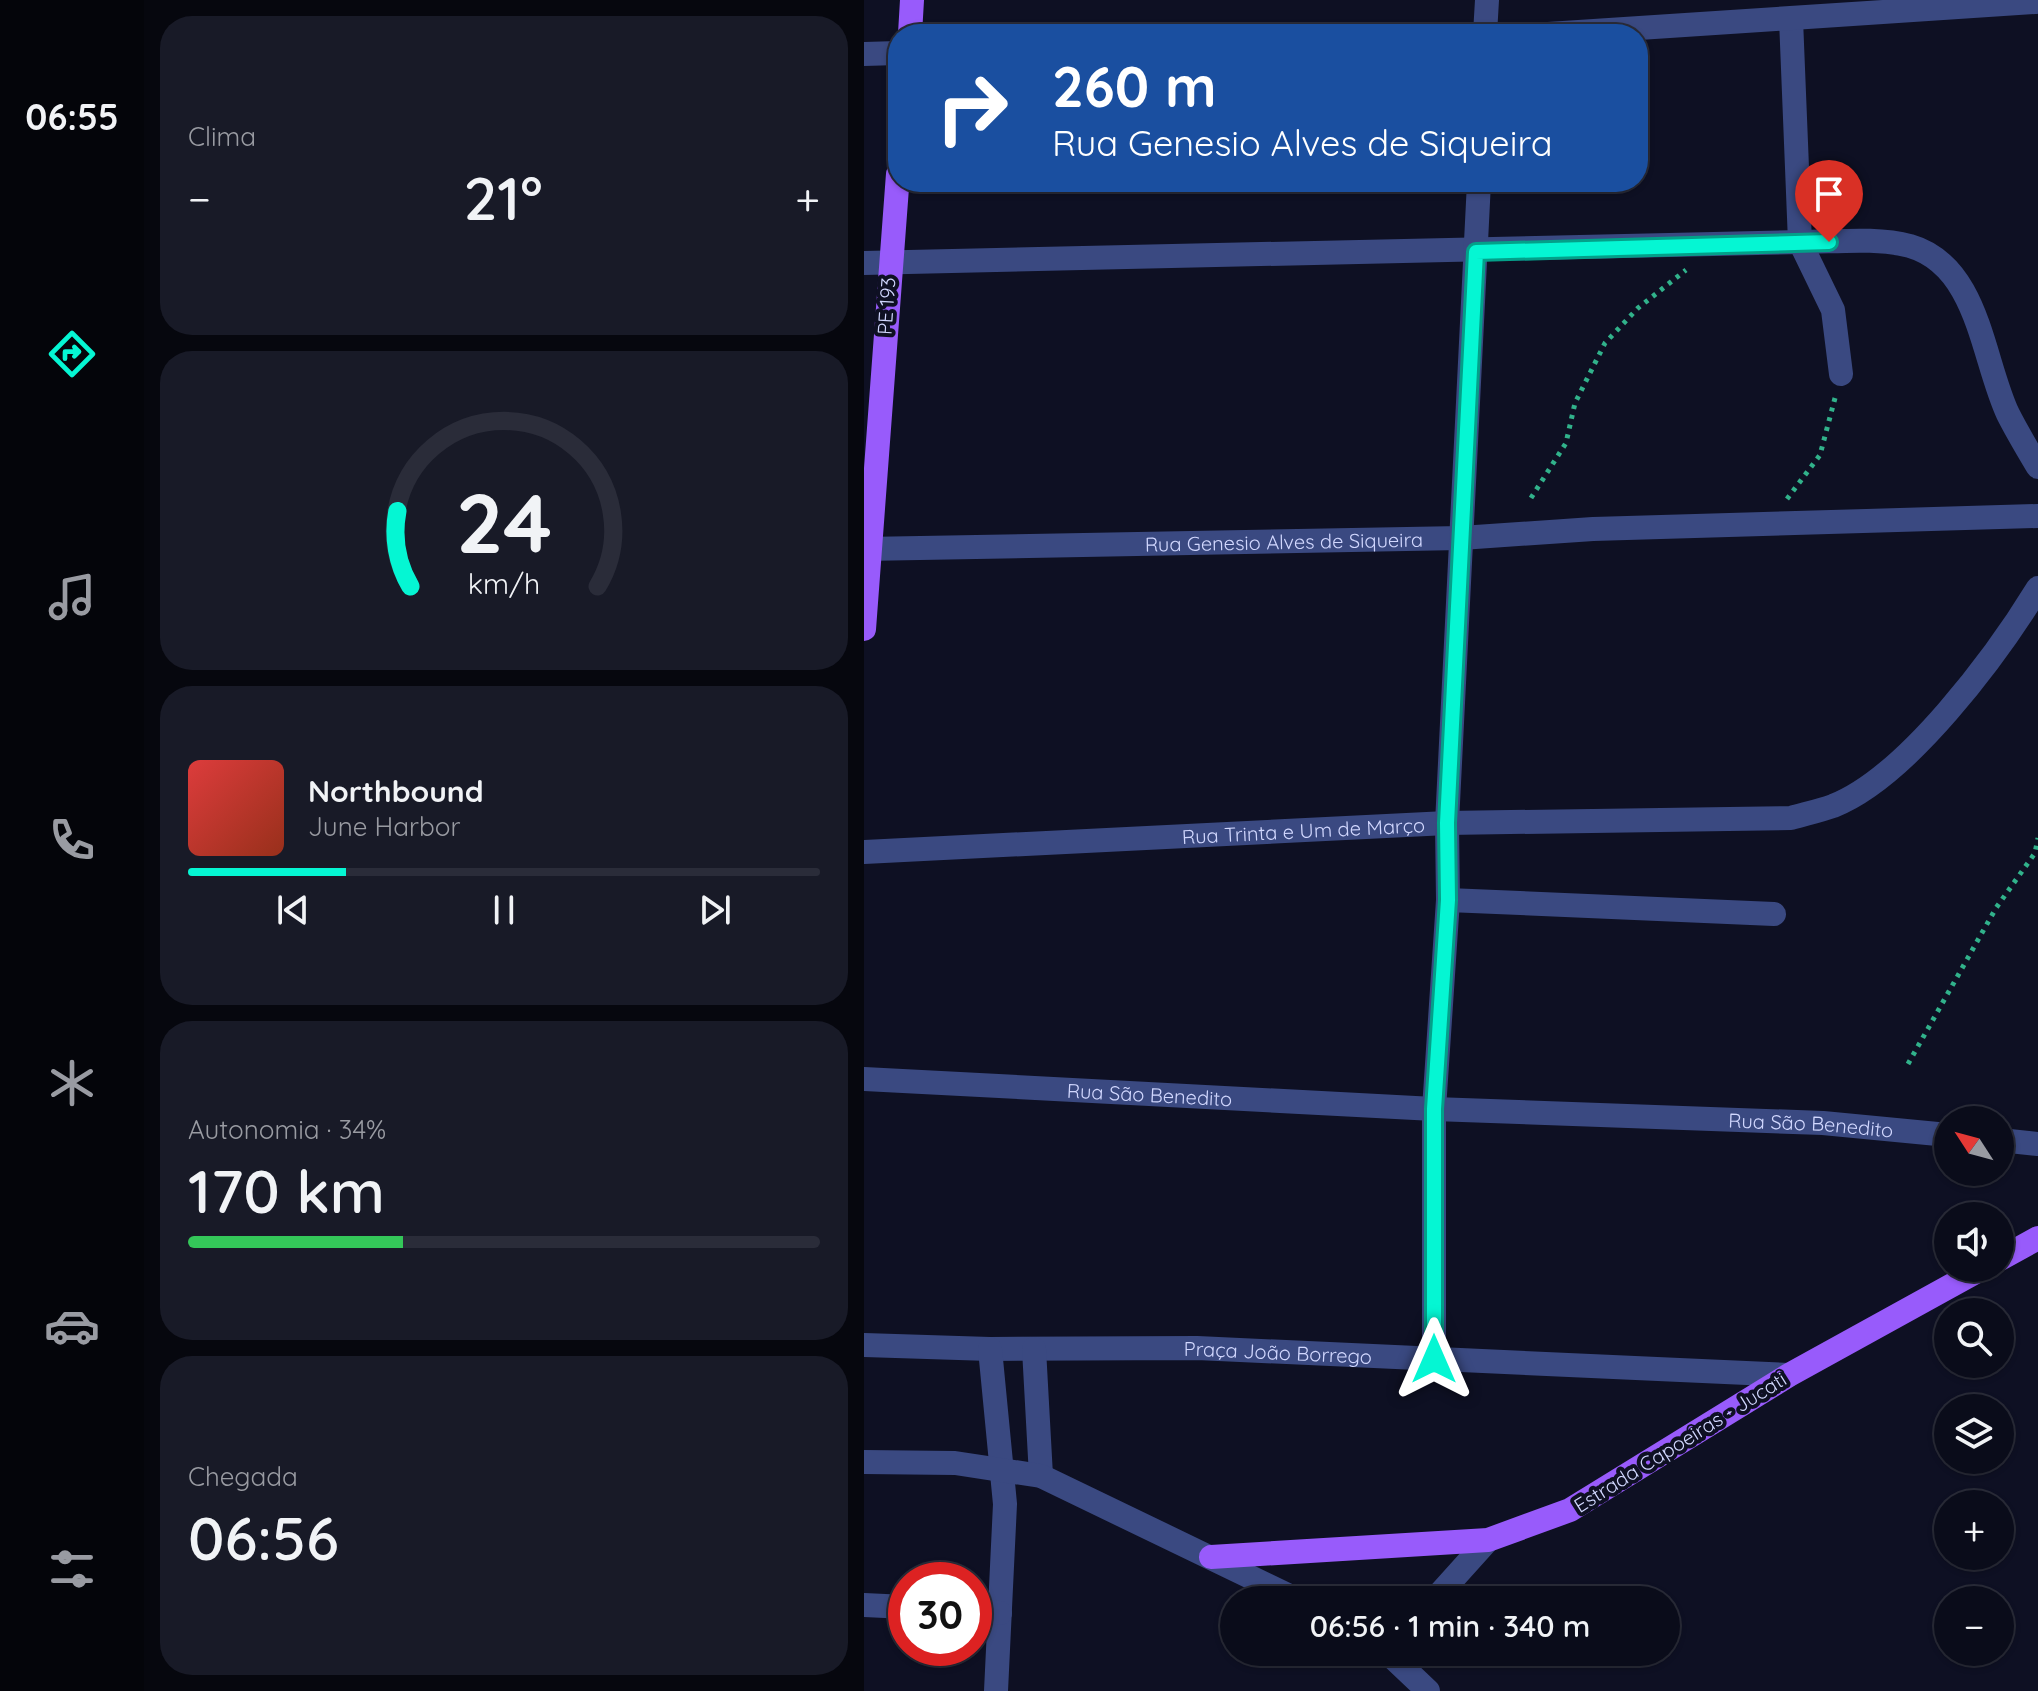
<!DOCTYPE html>
<html lang="pt">
<meta charset="utf-8">
<style>
:root{--surface:#0a0c1a;--page:#181a27;--text:#f1f3f6;--muted:#999ba2;--line:#2a2c39;--accent:#05f6d3}
body{margin:0;font-family:Quicksand,sans-serif;background:var(--page);color:var(--text);height:100vh;display:flex;flex-direction:column;font-size:30px;white-space:nowrap}
*{box-sizing:border-box;margin:0}
p{font-size:26px;color:var(--muted)}
.icon{flex:none;width:44px;height:44px;fill:none;stroke:currentColor;stroke-width:2;stroke-linecap:round;stroke-linejoin:round}
.map{position:relative;flex:1;overflow:hidden}
.drawer{display:flex;flex-direction:column;gap:16px;padding:16px;background:#06070e;width:720px}
.drawer>*{flex:none}
.top-card{position:absolute;left:24px;top:24px;width:760px;height:168px;border-radius:32px;box-shadow:0 2px 6px #0004,0 0 0 2px var(--line);background:#1a4fa0;color:#fff;overflow:hidden}
.needle{width:52px;rotate:306deg}
.buttons{position:absolute;left:1070px;top:1106px;display:grid;gap:16px}
.buttons a{display:grid;place-items:center;width:80px;height:80px;border-radius:50%;background:var(--surface);box-shadow:0 2px 6px #0004,0 0 0 2px var(--line);font-size:40px}
.speed{position:absolute;left:24px;top:1562px;display:flex;gap:16px;font-size:40px;font-weight:700;text-align:center}
.speed>*{display:grid;place-content:center;width:104px;height:104px;border-radius:50%;background:var(--surface);box-shadow:0 2px 6px #0004,0 0 0 2px var(--line);line-height:1}
.speed .limit{border:12px solid #d22;background:#fff;color:#111}
.pin{position:absolute;display:grid;place-items:center;width:68px;height:68px;color:#fff;margin:-82px -34px;border-radius:50% 50% 50% 0;rotate:-45deg;box-shadow:0 0 8px #0007}
.pin .icon{rotate:45deg}
.me{position:absolute;width:88px;margin:-44px;rotate:0deg;stroke-linejoin:round;filter:drop-shadow(0 0 6px #0008)}
.turn{display:flex;align-items:center;gap:28px;height:168px;padding:0 32px;font-size:36px}
.turn .icon{width:104px;height:104px;stroke-width:2.5}
.turn b{display:block;font-size:56px;line-height:68px}
.big{font-size:60px;font-weight:600;line-height:1.1}
.drawer .card{flex:1;display:flex;flex-direction:column;justify-content:center;gap:12px;min-width:0;padding:0 28px;border-radius:32px;background:var(--page)}
.drawer .dial{align-items:center;gap:0}
.dial svg{height:208px;overflow:visible;fill:none;stroke:var(--line);stroke-width:7;stroke-linecap:round;text-anchor:middle}
.dial text{fill:var(--text);stroke:none}
.song{display:flex;align-items:center;gap:24px}
.cover{width:96px;height:96px;border-radius:12px;background:linear-gradient(135deg,hsl(0 70% 55%),hsl(10 70% 35%))}
.played{height:8px;border-radius:4px;background:linear-gradient(90deg,var(--accent) 25%,var(--line) 25%)}
.keys{display:flex;justify-content:space-around;direction:ltr}
.heat{display:flex;justify-content:space-between;align-items:center;font-size:44px;direction:ltr}
.charge{height:12px;border-radius:6px;background:linear-gradient(90deg,#34c759 34%,var(--line) 0)}
.trip{position:absolute;left:356px;top:1586px;width:460px;height:80px;border-radius:40px;background:var(--surface);box-shadow:0 2px 6px #0004,0 0 0 2px var(--line);font-weight:600;line-height:80px;text-align:center}
main{display:flex;flex:1;min-height:0}
.tabs{display:flex;flex-direction:column;width:144px;justify-content:space-around;align-items:center;background:#04050a;color:var(--muted)}
.tabs .icon{width:56px;height:56px}
.tabs .active{color:var(--accent)}
.tabs b{font-size:36px;color:var(--text)}
.map>svg:first-child{display:block}
.lines{fill:none;stroke-linecap:round;stroke-linejoin:round}
.path{stroke:#31b28b;stroke-width:5;stroke-dasharray:4 6;stroke-linecap:butt}
.minor{stroke:#3a4981;stroke-width:24}
.major{stroke:#985bfb;stroke-width:24}
.route-casing{stroke:#03a089;stroke-width:20}
.route{stroke:#05f6d3;stroke-width:14}
.labels{text-anchor:middle;dominant-baseline:central;stroke-width:8;stroke-linejoin:round;paint-order:stroke}
.street-label{font-size:20px;fill:#d1d7fe;stroke:#0e1023}
</style>
<main>
<nav class="tabs">
<b>06:55</b>
<svg class="icon active" aria-label="directions" viewBox="0 0 24 24"><path d="M12 3l9 9-9 9-9-9zM9 14v-3h6M13 9l2 2-2 2"/></svg>
<svg class="icon" aria-label="music" viewBox="0 0 24 24"><path d="M9 18V5l10-2v13"/><circle cx="6" cy="18" r="3"/><circle cx="16" cy="16" r="3"/></svg>
<svg class="icon" aria-label="phone" viewBox="0 0 24 24"><path d="M5 4h4l2 5-3 2q2 4 5 5l2-3 5 2v4C11 20 4 13 5 4z"/></svg>
<svg class="icon" aria-label="climate" viewBox="0 0 24 24"><path d="M12 3v18M4 7l16 10M4 17L20 7"/></svg>
<svg class="icon" aria-label="car" viewBox="0 0 24 24"><path d="M5 17H2v-5l4-1 3-4h7l3 4 3 1v5h-3M9 17h6M6 11h13"/><circle cx="7" cy="17" r="2"/><circle cx="17" cy="17" r="2"/></svg>
<svg class="icon" aria-label="filters" viewBox="0 0 24 24"><path d="M4 7h16M4 17h16"/><circle cx="9" cy="7" r="2"/><circle cx="15" cy="17" r="2"/></svg>
</nav>
<section class="drawer">
<div class="card"><p>Clima</p>
<div class="heat"><a>−</a><b class="big">21°</b><a>+</a></div>
</div>
<div class="card dial"><svg viewBox="0 0 100 80">
<path d="M14 69A42 42 0 1 1 86 69"/>
<path d="M14 69A42 42 0 0 1 9 40" stroke="#05f6d3"/>
<text x="50" y="56" font-size="32" font-weight="700">24</text>
<text x="50" y="72" font-size="11">km/h</text>
</svg></div>
<div class="card">
<div class="song"><i class="cover"></i><div><b>Northbound</b><p>June Harbor</p></div></div>
<div class="played"></div>
<div class="keys"><svg class="icon" aria-label="previous" viewBox="0 0 24 24"><path d="M18 5L8 12l10 7zM5 5v14"/></svg><svg class="icon" aria-label="pause" viewBox="0 0 24 24"><path d="M8 5v14M16 5v14"/></svg><svg class="icon" aria-label="next" viewBox="0 0 24 24"><path d="M6 5l10 7-10 7zM19 5v14"/></svg></div>
</div>
<div class="card"><p>Autonomia · 34%</p><b class="big">170 km</b><div class="charge"></div></div>
<div class="card"><p>Chegada</p><b class="big">06:56</b></div>
</section>
<div class="map">
<svg width="1174" height="1691" viewBox="0 0 1174 1691">
<rect width="100%" height="100%" fill="#0e1023"/>
<g class="lines">
<path class="path" d="M667,498L702,443L711,403L741,343L774,308L822,270
M923,499L956,455L971,398
M1044,1064L1132,908L1171,853L1174,838"/>
<g class="minor">
<path d="M927,19L936,242L969,310L977,374"/>
<path d="M621,34L623,0"/>
<path d="M684,34L1171,2"/>
<path d="M0,54L34,53"/>
<path d="M0,263L936,242C971,242 1012,237 1046,246C1115,266 1118,359 1144,414C1153,432 1164,450 1174,467"/>
<path id="s1" d="M0,549L597,538L729,529L1174,516"/>
<path id="s2" d="M0,852L583,823L927,818C941,814 955,811 969,806C1043,777 1133,655 1174,588"/>
<path d="M584,900L910,914"/>
<path id="s3" d="M0,1079L570,1109L959,1123L1084,1135"/>
<path d="M1136,1140L1174,1144"/>
<path id="s4" d="M0,1345L126,1349L333,1348L925,1375"/>
<path d="M126,1349L141,1504L132,1691"/>
<path d="M170,1349L177,1476"/>
<path d="M570,1359V1109L584,900L583,823L615,182"/>
<path d="M0,1462L91,1463L177,1476L434,1600"/>
<path d="M570,1600L624,1540"/>
<path d="M0,1605L42,1607"/>
<path d="M110,1612L136,1613"/>
<path d="M523,1652L564,1691"/>
</g>
<path class="major" d="M46,34L48,0
M0,629L34,174
M1136,1259L1174,1238
M347,1557L624,1540L706,1510L925,1375L1119,1268"/>
</g>
<g class="lines">
<defs>
<path id="route" d="M570,1359V1109L584,900L583,823L612,252L965,242"/>
</defs>
<use href="#route" class="route-casing"/>
<use href="#route" class="route"/>
</g>
<g class="labels">
<g class="street-label">
<text transform="translate(22 306) rotate(-86)">PE 193</text>
<text stroke="none"><textPath href="#s1" startOffset="420">Rua Genesio Alves de Siqueira</textPath></text>
<text stroke="none"><textPath href="#s2" startOffset="440">Rua Trinta e Um de Março</textPath></text>
<text stroke="none"><textPath href="#s3" startOffset="286">Rua São Benedito</textPath></text>
<text stroke="none"><textPath href="#s3" startOffset="948">Rua São Benedito</textPath></text>
<text stroke="none"><textPath href="#s4" startOffset="414">Praça João Borrego</textPath></text>
<text transform="translate(816 1442) rotate(-32)">Estrada Capoeiras - Jucati</text>
</g>
</g>
</svg>
<div class="buttons">
<a><svg class="needle" viewBox="-14 -14 28 28"><path d="M0-13l5 13h-10z" fill="#e53935"/><path d="M0 13l5-13h-10z" fill="#999ba2"/></svg></a>
<a><svg class="icon" aria-label="sound" viewBox="0 0 24 24"><path d="M4 9h4l5-4v14l-5-4H4zM17 9q2 3 0 6"/></svg></a>
<a><svg class="icon" aria-label="search" viewBox="0 0 24 24"><circle cx="10" cy="10" r="6"/><path d="M15 15l6 6"/></svg></a>
<a><svg class="icon" aria-label="layers" viewBox="0 0 24 24"><path d="M12 4l9 5-9 5-9-5zM3 14l9 5 9-5"/></svg></a>
<a>+</a>
<a>−</a>
</div>
<div class="speed"><div class="limit">30</div></div>
<div class="pin" style="left:965px;top:242px;background:#d93025"><svg class="icon" aria-label="arrive" viewBox="0 0 24 24"><path d="M6 21V4h12l-3 4 3 4H6"/></svg></div>
<svg class="me" style="left:570px;top:1359px" viewBox="-20 -20 40 40"><path d="M0-17L14 15 0 8-14 15z" fill="#05f6d3" stroke="#fff" stroke-width="4"/></svg>
<div class="trip">06:56 · 1 min · 340 m</div>
<div class="top-card">
<div class="turn"><svg class="icon" aria-label="right" viewBox="0 0 24 24"><path d="M7 20v-9h11M14 6l5 5-5 5"/></svg><div><b>260 m</b>Rua Genesio Alves de Siqueira</div></div>
</div>
</div>
</main>
